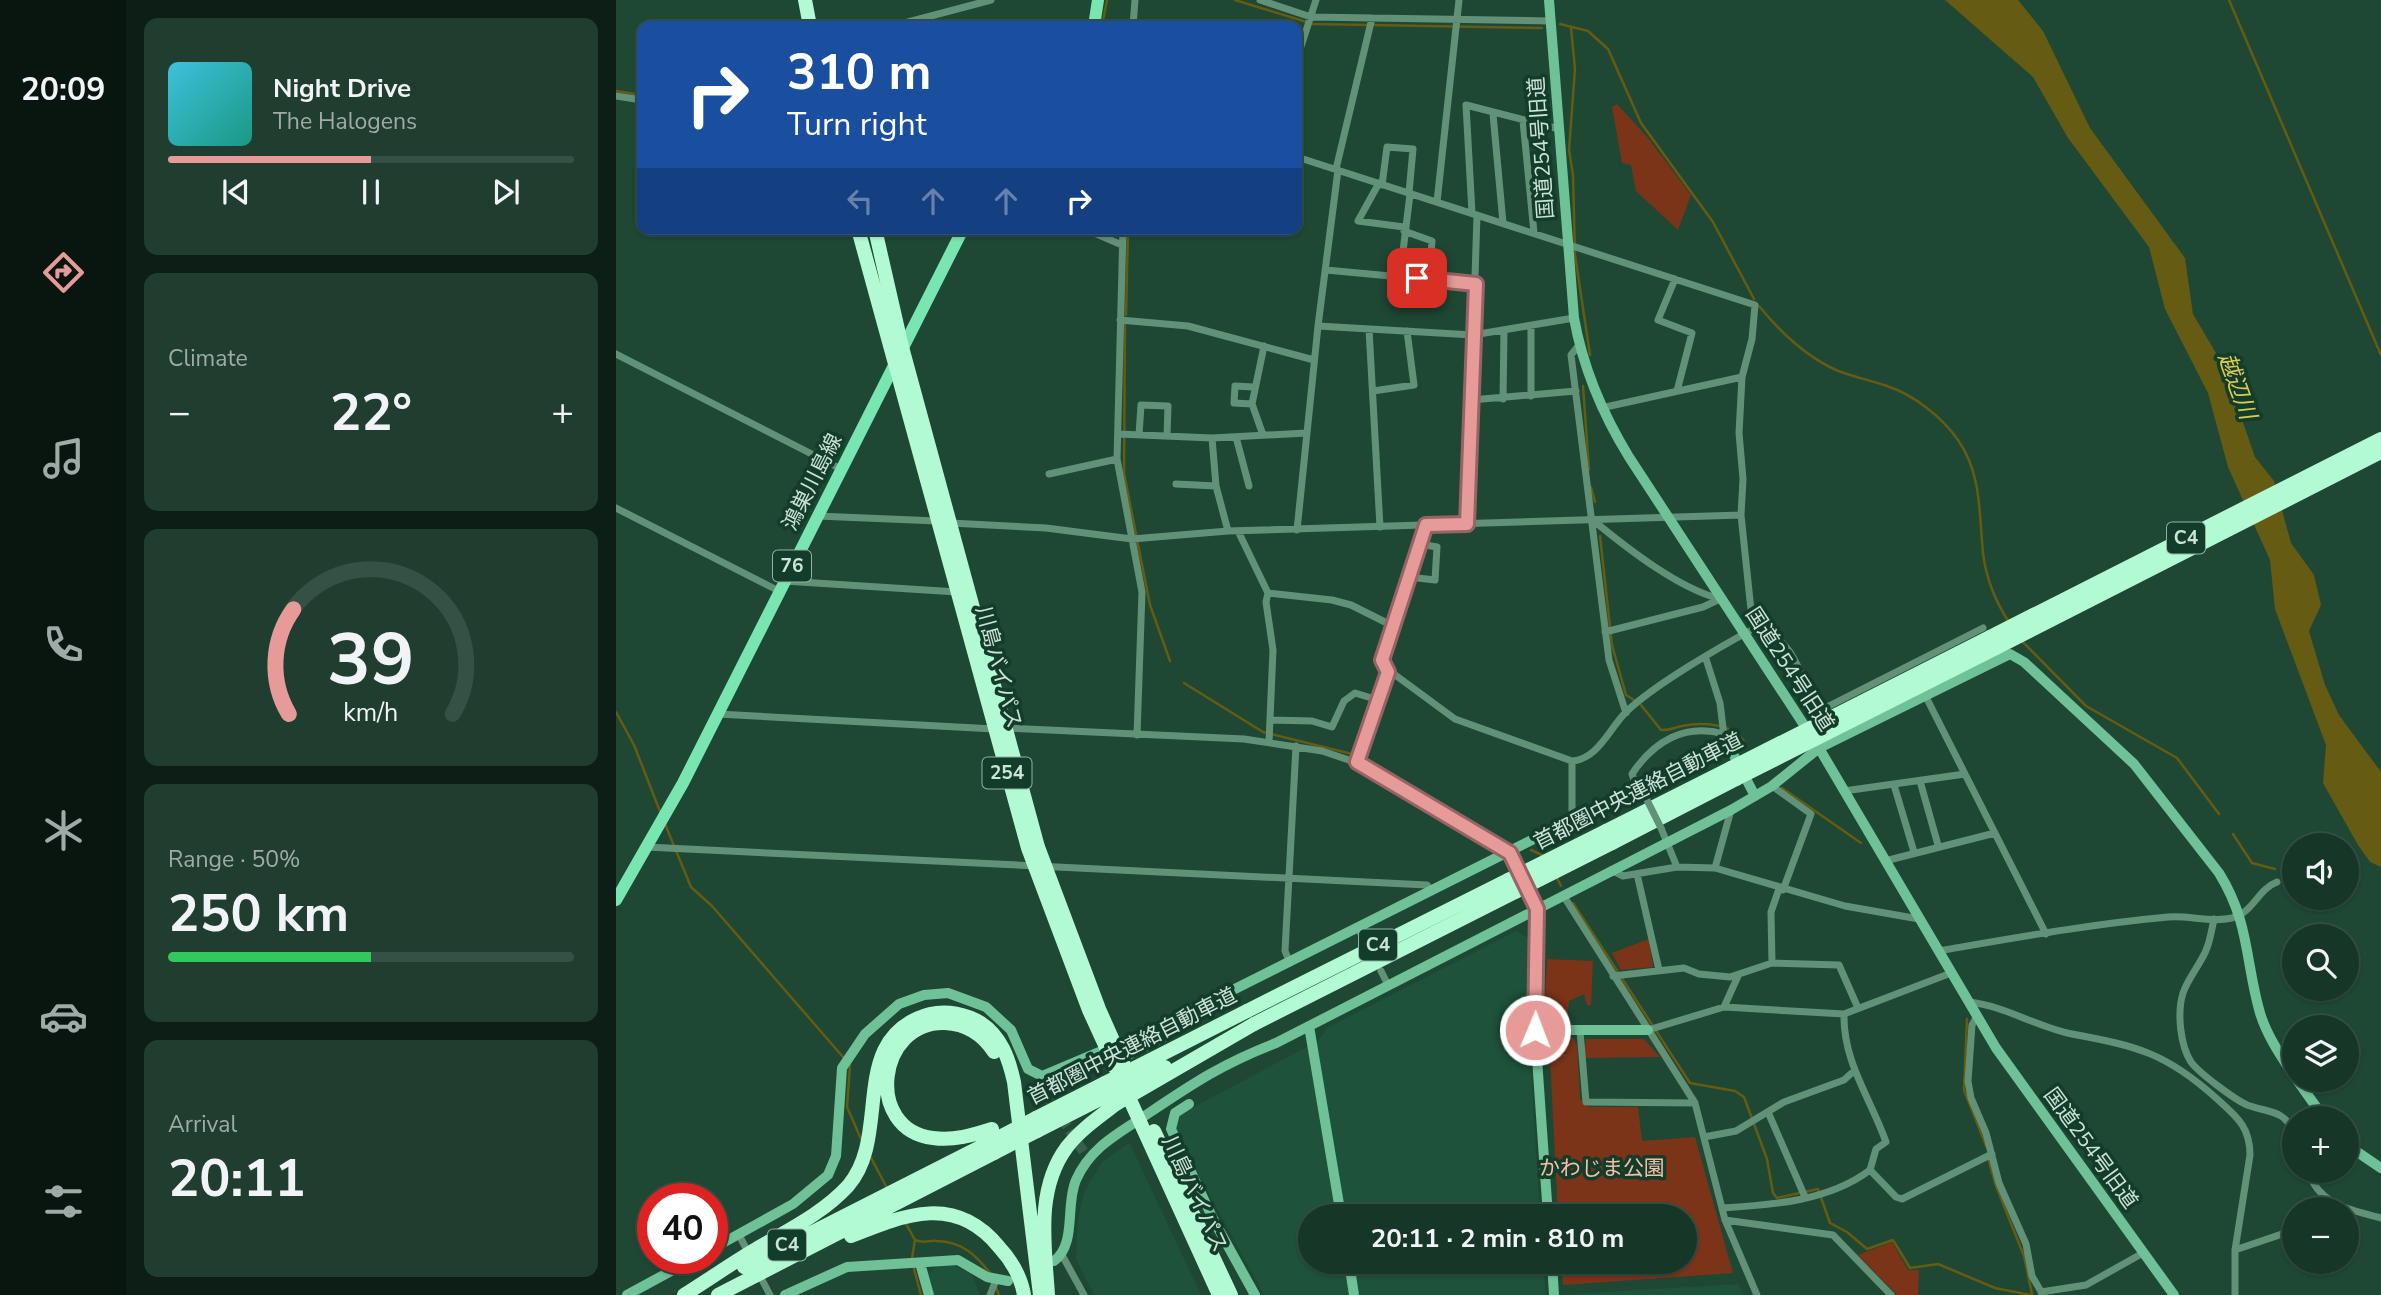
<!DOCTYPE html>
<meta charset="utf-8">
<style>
:root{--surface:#163627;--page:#1f3e2f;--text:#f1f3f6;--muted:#9eaba7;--line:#355044;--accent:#e69b98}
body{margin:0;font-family:"Nunito Sans","Noto Sans JP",sans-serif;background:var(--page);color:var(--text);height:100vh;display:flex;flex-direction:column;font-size:26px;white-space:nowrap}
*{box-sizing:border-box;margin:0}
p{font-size:23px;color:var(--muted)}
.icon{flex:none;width:38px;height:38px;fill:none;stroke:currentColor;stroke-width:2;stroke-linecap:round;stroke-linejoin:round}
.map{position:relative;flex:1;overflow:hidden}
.side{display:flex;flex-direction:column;gap:18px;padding:18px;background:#0c1e15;width:490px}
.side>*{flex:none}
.guide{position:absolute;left:21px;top:21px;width:665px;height:214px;border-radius:14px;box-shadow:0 2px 5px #0004,0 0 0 2px var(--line);background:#1a4fa0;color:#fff;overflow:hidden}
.tools{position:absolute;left:1666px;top:833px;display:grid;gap:14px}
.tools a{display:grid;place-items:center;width:77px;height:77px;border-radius:50%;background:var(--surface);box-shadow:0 2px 5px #0004,0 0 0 2px var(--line);font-size:35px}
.speed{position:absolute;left:21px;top:1183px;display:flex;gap:14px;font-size:35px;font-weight:700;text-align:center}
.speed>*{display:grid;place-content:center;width:91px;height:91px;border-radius:50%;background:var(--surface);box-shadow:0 2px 5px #0004,0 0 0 2px var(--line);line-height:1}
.speed .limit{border:10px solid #d22;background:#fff;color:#111}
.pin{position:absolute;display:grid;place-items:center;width:60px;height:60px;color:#fff;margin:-30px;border-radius:14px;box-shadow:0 4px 10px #0006}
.me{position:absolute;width:77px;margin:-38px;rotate:1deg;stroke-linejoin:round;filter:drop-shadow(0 0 5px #0008)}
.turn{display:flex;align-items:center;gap:24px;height:147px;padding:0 35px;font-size:32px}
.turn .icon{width:91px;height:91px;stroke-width:2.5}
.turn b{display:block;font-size:49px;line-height:60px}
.lanes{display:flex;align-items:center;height:66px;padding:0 35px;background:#0003;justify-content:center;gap:35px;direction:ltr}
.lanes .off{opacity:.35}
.big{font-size:52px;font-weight:700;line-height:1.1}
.side .widget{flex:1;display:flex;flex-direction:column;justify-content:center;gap:10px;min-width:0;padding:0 24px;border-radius:14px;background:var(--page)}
.side .dial{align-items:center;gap:0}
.dial svg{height:182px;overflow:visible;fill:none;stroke:var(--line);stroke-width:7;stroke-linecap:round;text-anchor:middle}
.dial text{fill:var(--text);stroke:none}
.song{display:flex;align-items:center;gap:21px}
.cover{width:84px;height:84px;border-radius:10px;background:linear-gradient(135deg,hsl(190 70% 55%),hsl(170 70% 35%))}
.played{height:7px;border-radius:4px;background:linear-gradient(90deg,var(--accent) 50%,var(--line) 50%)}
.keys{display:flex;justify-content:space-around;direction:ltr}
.heat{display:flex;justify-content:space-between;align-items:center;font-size:38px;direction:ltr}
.charge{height:10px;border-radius:5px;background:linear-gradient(90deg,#34c759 50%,var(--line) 0)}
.trip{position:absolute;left:682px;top:1204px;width:399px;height:70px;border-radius:35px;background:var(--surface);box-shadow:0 2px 5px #0004,0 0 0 2px var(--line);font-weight:700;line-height:70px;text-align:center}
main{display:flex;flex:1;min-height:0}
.menu{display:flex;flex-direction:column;width:126px;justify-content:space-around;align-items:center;background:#091610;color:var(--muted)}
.menu .icon{width:49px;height:49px}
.menu .active{color:var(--accent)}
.menu b{font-size:32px;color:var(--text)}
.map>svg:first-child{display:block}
.built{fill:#1e523a}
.green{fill:#7b3418}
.water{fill:#655b12}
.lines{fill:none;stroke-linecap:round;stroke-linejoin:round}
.stream{stroke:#655b12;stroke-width:2.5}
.secondary-tunnel{stroke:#385f4c;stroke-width:10;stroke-dasharray:10 5;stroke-linecap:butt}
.street{stroke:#619278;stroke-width:7}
.secondary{stroke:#6fc198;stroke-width:10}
.primary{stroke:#79e5b0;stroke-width:12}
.highway{stroke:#b2fad4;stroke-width:14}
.street-bridge{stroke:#619278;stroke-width:7}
.highway-bridge{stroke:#b2fad4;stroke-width:14}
.route-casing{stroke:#966563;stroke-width:18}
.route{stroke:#e69b98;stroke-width:12}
.labels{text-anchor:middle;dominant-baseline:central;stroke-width:7;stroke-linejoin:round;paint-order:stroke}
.shield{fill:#123d2a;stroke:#95b1a2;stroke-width:2}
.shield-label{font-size:19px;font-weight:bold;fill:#cde3d6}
.street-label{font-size:21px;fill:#cde3d6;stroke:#123d2a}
.park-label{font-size:21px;fill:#f6bda9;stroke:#123d2a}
.water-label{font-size:23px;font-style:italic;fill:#dcca4e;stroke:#123d2a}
</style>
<main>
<nav class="menu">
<b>20:09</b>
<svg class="icon active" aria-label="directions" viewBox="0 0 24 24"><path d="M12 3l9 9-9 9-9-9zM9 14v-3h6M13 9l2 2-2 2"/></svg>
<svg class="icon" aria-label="music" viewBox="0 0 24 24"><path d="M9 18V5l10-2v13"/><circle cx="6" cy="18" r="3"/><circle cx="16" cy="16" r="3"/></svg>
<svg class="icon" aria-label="phone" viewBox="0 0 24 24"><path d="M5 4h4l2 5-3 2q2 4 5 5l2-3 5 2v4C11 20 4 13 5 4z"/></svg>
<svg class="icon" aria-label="climate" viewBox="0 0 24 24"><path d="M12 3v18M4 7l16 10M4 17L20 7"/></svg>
<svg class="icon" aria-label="car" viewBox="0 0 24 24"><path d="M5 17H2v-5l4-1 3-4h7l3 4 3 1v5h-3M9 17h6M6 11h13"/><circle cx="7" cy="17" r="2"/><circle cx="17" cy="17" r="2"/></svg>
<svg class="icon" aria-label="filters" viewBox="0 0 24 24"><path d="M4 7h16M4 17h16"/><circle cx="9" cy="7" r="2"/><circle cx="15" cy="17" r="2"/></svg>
</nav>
<section class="side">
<div class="widget">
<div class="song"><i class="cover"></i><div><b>Night Drive</b><p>The Halogens</p></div></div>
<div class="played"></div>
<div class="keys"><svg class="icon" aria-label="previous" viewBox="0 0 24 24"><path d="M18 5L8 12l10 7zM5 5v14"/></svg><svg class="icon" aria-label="pause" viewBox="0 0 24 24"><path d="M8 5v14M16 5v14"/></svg><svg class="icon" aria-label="next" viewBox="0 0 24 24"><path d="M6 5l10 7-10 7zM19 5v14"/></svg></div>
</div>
<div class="widget"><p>Climate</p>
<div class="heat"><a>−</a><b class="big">22°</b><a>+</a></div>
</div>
<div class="widget dial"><svg viewBox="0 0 100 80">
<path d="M14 69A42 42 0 1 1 86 69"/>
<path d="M14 69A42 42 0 0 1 16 23" stroke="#e69b98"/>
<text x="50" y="56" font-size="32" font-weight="700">39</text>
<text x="50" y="72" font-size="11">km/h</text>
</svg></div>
<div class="widget"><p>Range · 50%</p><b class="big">250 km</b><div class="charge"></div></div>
<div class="widget"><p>Arrival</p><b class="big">20:11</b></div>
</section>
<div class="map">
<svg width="1765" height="1295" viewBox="0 0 1765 1295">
<rect width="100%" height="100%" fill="#1e4834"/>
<path class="built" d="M900,931L917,941L913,1037L924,1216H695V1262H927L930,1295H648L560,1133L561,1116L702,1041L711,1028Z
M513,1143L516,1148L585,1295H478L460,1259L462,1218L469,1190L486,1162Z
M336,1264L356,1275L364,1295H316L313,1274L321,1266Z
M1122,1284L1128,1295H955V1294Z"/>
<path class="green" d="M1001,104L1032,138L1075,195L1062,230L1020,191L1015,165L1006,163L996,107Z
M1033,939L1037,967L1005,970L996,953Z
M931,959L977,961L975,1005H971L968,994L953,1001L951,1022L928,1019Z
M933,1037L957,1038L961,1045L964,1099L972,1107H1022L1026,1141L1079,1137L1117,1273L947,1285L945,1262H1069V1216H942Z
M970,1039H1028L1044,1057L968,1058Z
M1276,1242L1292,1270H1303L1302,1295H1281L1242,1255Z"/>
<path class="water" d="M1329,0H1402L1427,31L1474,128L1569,258L1577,314L1607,365L1639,457L1658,481L1675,543L1698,575L1705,605L1693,631L1709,685L1723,715L1765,772V867L1754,862L1742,845L1707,783L1710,745L1659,609L1654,560L1612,467L1592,393L1549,309L1533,247L1452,138L1417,77Z"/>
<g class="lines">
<path class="stream" d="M619,0L697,24L926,28
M1613,0L1765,355
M944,24L972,31L992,49L1025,123L1097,222L1138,299
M486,26L491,0
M955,28L959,69L953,150L957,175L959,255L974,355
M0,91L26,95
M1143,306C1165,333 1189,356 1220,370C1237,377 1254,380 1271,386C1298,395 1326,417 1342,440C1366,474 1363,515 1367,553C1370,578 1379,601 1393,622
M510,315L512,229
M509,323L508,473L534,605L554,661
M967,386L973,470
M975,487L979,502
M984,536L996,645L1010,695L1018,700
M1404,639L1470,706L1561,758L1603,814
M568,683L647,732L736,754L749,760L891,844
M1025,705L1045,730C1053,731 1059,727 1066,726C1087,722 1117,723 1129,743
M0,712L18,745L45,814
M1166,788L1245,843
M49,824L75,887L96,906L227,1057
M1617,834L1636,863L1659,869
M915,850L930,857
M941,878L945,886
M957,903L1074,1083L1119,1091L1128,1097L1151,1159L1157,1193L1161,1198L1202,1189L1214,1223L1231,1232L1251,1249L1277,1240L1294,1268L1322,1264L1379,1288L1415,1295
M1351,1019L1348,1090L1371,1148
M234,1065L231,1107L245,1139
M253,1154L271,1188
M1372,1158L1380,1186L1408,1256L1416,1294
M289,1222L299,1240L296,1258
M299,1240C308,1244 312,1240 321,1241C346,1242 359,1254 374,1273
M297,1265L305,1295
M379,1285L383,1295"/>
<path class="secondary-tunnel" d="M429,1093L469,1154"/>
<path class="street" d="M644,0L695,17L935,21
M277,26L375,0
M517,26L519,0
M681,59L700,0
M0,96L26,100
M877,114L887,223
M907,121L918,233
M681,157L1139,305L1136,339L1126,377L1123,433L1127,479L1125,515L1137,629
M720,169L756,18
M763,183L742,221L788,227
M766,185L771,147L797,149L793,193
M821,202L843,0
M856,213L850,105L943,129
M469,229L506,245
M507,229L501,459L526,592L521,735
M788,231L816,241L813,279
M710,270L860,284
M784,276L794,194
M1059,279L1042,320L1076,333L1061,391
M504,320L572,326L698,360
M702,326L857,335L958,318
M753,329L764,527
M963,345L955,355L993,660L1010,713
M0,354L225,469
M757,391L798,385L791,331
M915,396V326
M887,399L888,330
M855,400L960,391
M636,404L618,403L619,386L637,387
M985,408L1126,377
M502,434L596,438L691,433
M523,435L525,405L552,406L551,436
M647,435L636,404L648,346
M620,437L633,486
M596,438L600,486L612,531
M433,474L501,459
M560,484L600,486
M0,508L163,591
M201,516L321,521
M978,521C1012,549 1062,588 1104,599L1087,607L989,632
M334,523L430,528L516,539L612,531L1125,515
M851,524L861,215
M810,525L766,660L767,666L839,719L956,761C982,759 993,729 1010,712C1038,685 1102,648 1137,629C1178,635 1185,676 1198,707L1205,710L1367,628
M681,530L702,326L722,170
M622,531L652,593L650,602L657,650L653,742
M793,577L819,580L821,547L804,544
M168,581L341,592
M652,593L716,600L735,605L777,626
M1090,659L1104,703L1108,736
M1309,695L1430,934
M102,714L378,729
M654,720L696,721L716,727L728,701L739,693L762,700
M390,728L628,739L706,751L745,764L894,853L904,873
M956,761V822
M741,762L772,672
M1304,781L1322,845
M1278,785L1298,852
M1156,786L1195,814L1167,890
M1021,788L1016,774C1038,741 1069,723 1108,734
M1228,791L1349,774
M1045,828L1061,867
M30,847L811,885L816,891
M1269,861L1379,833
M1099,868L1115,810
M995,870L1007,876L1061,867L1099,868L1229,906L1303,919
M1021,874L1043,970
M909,884L921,909
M947,895L1079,1103L1109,1220L1141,1295
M1598,919C1595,933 1593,948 1585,960C1579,971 1571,981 1567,993C1561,1012 1564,1045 1575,1062C1583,1073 1618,1099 1631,1105C1653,1113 1668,1109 1678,1133
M742,928L749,942
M1322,951C1398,938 1475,924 1552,917C1573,915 1595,923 1616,918C1637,913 1642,889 1661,882
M674,963L669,951L680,746
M1156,963L1155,912L1163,889
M765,971L772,985
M997,976L1068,968L1083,974L1114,977L1156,963L1223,965L1242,1008
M1353,1002C1389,1006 1421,1027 1456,1034C1521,1046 1550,1053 1600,1098C1620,1116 1634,1126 1634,1155L1619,1250V1295
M1108,1007L1122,976
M1361,1016L1356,1025L1352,1081L1355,1098L1370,1133L1383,1183L1410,1244L1416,1276L1427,1295
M1032,1030L1108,1007L1228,1014L1335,973
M964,1031L970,1102L1079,1103
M1152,1112L1189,1197
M1088,1137L1120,1131L1168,1102L1228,1080L1239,1070
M1254,1170L1280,1197L1286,1199L1376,1154
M1692,1171C1704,1206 1733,1209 1765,1218
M1106,1208C1157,1205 1213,1201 1254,1170L1260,1149L1270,1142C1254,1097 1227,1062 1228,1014
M1109,1220L1217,1235L1275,1295
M123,1235L133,1254
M1619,1250L1678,1230
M446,1255L468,1295
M143,1274L154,1295
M1425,1292L1470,1285L1527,1253
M374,1295L380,1280"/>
<path class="secondary" d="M933,0L958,318C967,368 986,413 1013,457L1203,748L1380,1048L1558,1295
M921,909L919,1030L932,1216
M693,1026L725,1216
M919,1030H1032
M506,1058L548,1037L573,1012L1101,747L1108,745L1114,748L1139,796
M426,1076L429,1093
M1681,1080L1708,1118
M573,1104L559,1113L555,1129L597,1219L639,1295
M1731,1145L1765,1168
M96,1249L177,1204L212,1175L220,1156L226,1068L249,1034L283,1004L308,995L332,993L370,1007L395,1030L412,1069L426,1076L490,1049
M438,1261C461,1244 449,1205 460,1180C475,1146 504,1133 533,1113C579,1082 608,1063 660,1043L1115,810L1156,786L1203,748L1394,654L1408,662L1518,764L1603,873C1634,923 1629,961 1644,1013C1651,1036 1665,1056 1678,1076
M733,1262L738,1295
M936,1262L938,1295
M304,1263L313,1295
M11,1295L79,1258
M169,1295L231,1267L342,1260L371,1277L392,1281"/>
<path class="primary" d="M478,26L482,0
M0,900L67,783L347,229"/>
<path class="highway" d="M189,0L194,26
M242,229L412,848L473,1010L603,1295
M259,229L286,347L422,847L483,1009L515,1081
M1374,637L1765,439
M1380,648L1765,452
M990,831L1115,768
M996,843L1120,779
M631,1011L892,880
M638,1024L899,892
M420,1118L489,1083
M376,1129C357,1135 338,1141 317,1138C248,1130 261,1021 329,1023C350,1024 367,1035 378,1052
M421,1131L494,1094
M538,1131L615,1295
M235,1236C290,1214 340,1194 383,1247C395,1260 405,1277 408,1295
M128,1267L378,1140
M68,1295C92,1280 116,1263 140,1249C172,1230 206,1214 232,1186C277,1134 230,1037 314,1014C331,1010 350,1014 365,1023C385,1036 393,1059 398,1082L424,1295
M102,1295L378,1153
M432,1295C429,1246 419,1190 451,1147C464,1130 483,1117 500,1104"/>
<path class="street-bridge" d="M1030,798L1045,828"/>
<path class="highway-bridge" d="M1115,768L1374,637
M1120,779L1380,648
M892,880L990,831
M899,892L996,843
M489,1083L631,1011
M494,1094L549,1067
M500,1104L638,1024
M378,1140L420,1118
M378,1153L421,1131"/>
</g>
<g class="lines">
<defs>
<path id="route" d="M801,278L860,284L851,524L810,525L766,660L772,672L741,762L894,853L921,909L919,1030"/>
</defs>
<use href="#route" class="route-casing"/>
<use href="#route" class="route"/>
</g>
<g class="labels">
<g class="shield">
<rect x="1551" y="522.5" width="38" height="31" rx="5"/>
<rect x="157" y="550.5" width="38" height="31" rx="5"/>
<rect x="366.5" y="757.5" width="49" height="31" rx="5"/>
<rect x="743" y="929.5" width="38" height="31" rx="5"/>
<rect x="152" y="1229.5" width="38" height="31" rx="5"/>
</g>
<g class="shield-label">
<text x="1570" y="538">C4</text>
<text x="176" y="566">76</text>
<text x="391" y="773">254</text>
<text x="762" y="945">C4</text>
<text x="171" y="1245">C4</text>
</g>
<g class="street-label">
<text transform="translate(925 148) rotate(-94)">国道254号旧道</text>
<text transform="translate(196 482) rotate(-63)">鴻巣川島線</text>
<text transform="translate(383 667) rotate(75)">川島バイパス</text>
<text transform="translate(1174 669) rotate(57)">国道254号旧道</text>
<text transform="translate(1022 791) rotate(-27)">首都圏中央連絡自動車道</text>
<text transform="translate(516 1046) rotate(-27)">首都圏中央連絡自動車道</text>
<text transform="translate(1475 1148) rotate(54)">国道254号旧道</text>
<text transform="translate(579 1194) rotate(65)">川島バイパス</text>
</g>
<g class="park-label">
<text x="986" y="1168">かわじま公園</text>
</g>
<g class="water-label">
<text transform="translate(1621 386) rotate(70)">越辺川</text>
</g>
</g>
</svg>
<div class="tools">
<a><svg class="icon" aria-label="sound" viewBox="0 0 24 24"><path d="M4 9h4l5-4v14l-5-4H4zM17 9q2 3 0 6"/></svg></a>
<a><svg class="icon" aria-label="search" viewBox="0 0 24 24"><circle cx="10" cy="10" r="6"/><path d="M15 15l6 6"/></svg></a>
<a><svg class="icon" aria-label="layers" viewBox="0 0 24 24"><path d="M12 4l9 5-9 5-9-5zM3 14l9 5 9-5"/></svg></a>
<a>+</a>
<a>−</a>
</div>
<div class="speed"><div class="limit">40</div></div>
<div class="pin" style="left:801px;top:278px;background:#d93025"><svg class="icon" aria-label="arrive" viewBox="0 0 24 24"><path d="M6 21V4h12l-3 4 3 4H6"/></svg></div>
<svg class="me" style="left:919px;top:1030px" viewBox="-20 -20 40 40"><circle r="17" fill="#e69b98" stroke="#fff" stroke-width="3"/><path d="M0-11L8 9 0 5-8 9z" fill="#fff"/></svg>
<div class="trip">20:11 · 2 min · 810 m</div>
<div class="guide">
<div class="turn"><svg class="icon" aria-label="right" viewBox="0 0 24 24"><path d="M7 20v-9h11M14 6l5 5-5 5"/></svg><div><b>310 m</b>Turn right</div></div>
<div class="lanes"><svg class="icon off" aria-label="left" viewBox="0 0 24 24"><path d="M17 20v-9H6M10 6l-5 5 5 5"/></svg><svg class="icon off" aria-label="ahead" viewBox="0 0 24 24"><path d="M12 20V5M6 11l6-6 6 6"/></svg><svg class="icon off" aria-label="ahead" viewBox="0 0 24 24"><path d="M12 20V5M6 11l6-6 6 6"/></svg><svg class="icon" aria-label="right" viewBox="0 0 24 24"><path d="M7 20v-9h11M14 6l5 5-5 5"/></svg></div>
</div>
</div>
</main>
